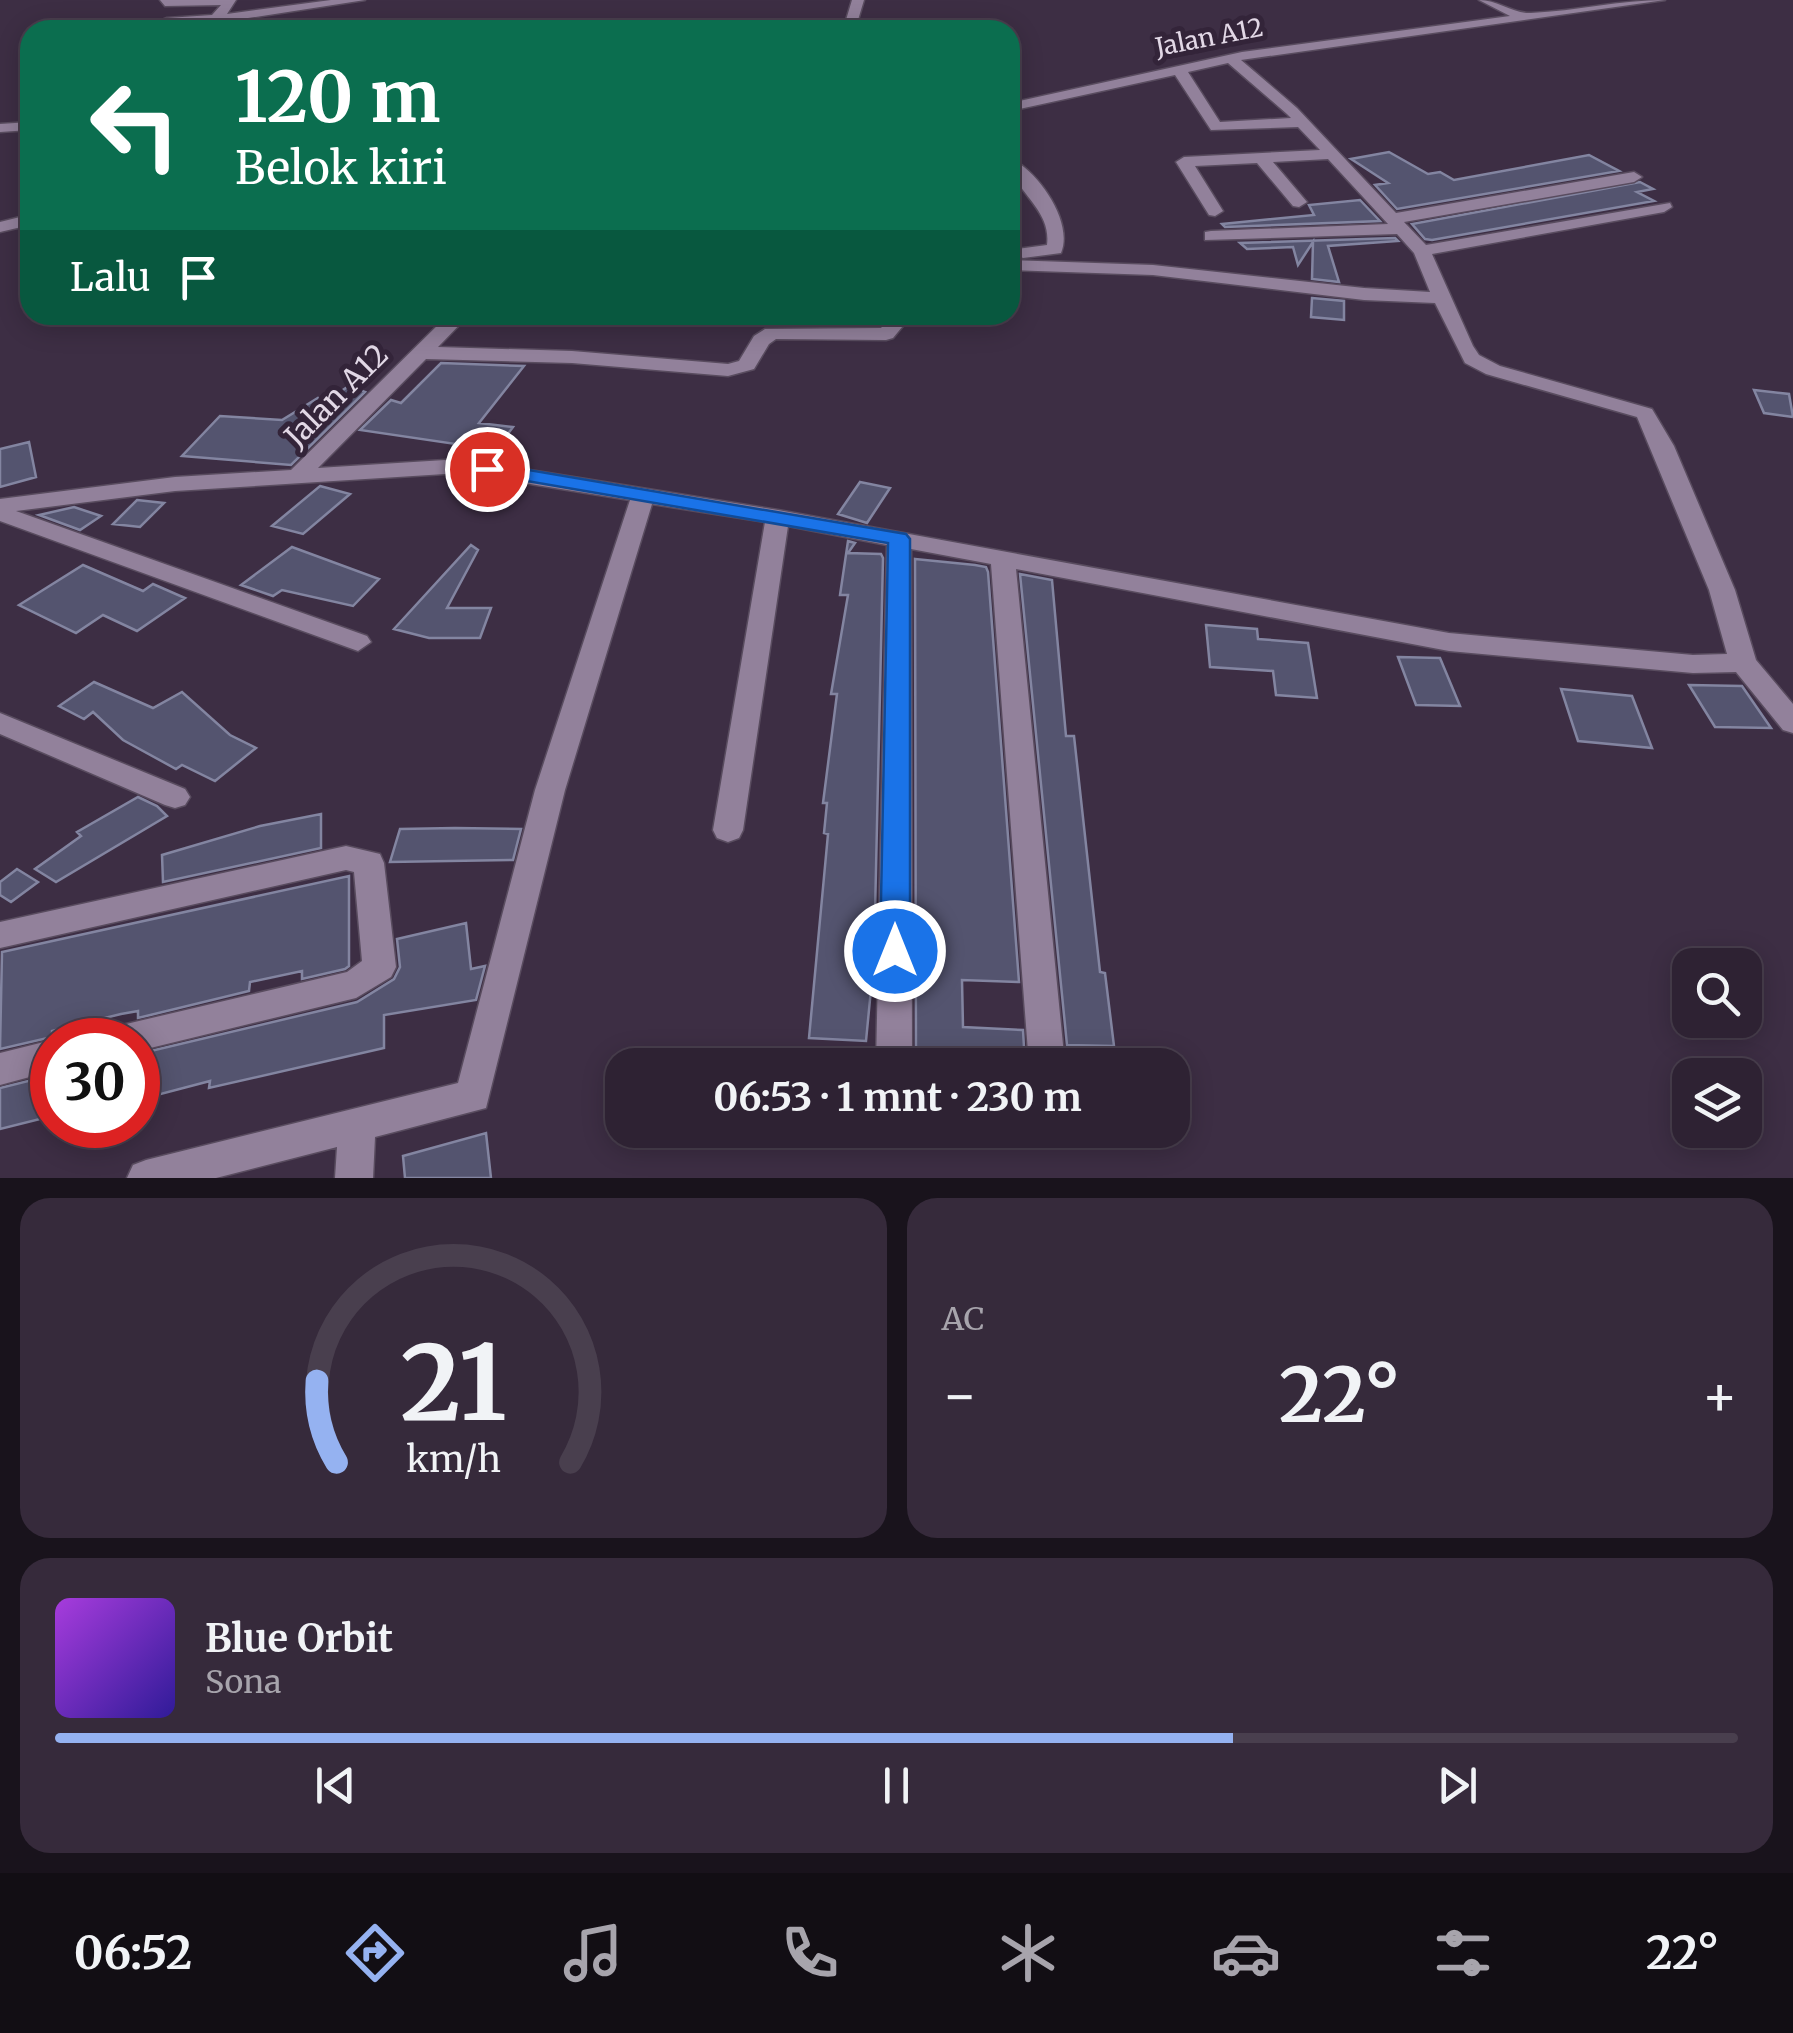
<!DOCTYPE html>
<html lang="id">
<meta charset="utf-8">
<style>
:root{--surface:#2e2233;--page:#362a3b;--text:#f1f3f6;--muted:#a7a4ac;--line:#493f4e;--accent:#95b2f1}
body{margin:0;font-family:Merriweather,serif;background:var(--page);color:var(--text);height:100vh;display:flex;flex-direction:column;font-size:38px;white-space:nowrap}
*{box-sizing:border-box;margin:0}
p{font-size:32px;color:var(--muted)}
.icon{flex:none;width:55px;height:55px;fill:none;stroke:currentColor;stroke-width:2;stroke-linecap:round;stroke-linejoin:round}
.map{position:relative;height:1178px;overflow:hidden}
.sheet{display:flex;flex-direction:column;gap:20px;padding:20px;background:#19131c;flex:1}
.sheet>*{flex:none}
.top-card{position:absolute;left:20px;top:20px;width:1000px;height:305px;border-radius:30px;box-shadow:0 5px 25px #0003,0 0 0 2px var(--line);background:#0b6e4f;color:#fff;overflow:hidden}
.fabs{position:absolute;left:1672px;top:948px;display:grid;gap:20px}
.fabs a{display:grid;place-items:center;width:90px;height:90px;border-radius:20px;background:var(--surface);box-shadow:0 5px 25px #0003,0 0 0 2px var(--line);font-size:50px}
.speed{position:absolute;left:30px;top:1018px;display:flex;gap:20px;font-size:50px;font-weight:700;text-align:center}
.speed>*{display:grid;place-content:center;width:130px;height:130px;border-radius:50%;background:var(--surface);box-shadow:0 5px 25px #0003,0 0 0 2px var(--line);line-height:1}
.speed .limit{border:15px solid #d22;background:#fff;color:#111}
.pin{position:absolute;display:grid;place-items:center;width:85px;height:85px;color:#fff;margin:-42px;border:5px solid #fff;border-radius:50%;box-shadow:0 2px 10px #0007}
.me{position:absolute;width:110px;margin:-55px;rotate:0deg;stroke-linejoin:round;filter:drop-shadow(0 0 8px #0008)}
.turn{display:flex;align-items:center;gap:35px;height:210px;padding:0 50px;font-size:45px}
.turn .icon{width:130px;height:130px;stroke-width:2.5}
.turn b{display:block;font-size:70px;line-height:85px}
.then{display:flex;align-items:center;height:95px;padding:0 50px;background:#0003;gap:20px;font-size:38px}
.big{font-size:75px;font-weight:700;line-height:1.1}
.sheet .tile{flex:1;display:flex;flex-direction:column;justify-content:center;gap:15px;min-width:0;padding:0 35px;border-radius:30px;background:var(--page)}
.sheet .dial{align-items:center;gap:0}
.dial svg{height:260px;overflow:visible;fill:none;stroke:var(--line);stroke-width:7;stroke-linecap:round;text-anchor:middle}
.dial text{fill:var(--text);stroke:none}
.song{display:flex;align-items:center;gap:30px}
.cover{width:120px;height:120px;border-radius:15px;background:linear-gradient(135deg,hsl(280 70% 55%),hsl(250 70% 35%))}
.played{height:10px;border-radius:5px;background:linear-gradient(90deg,var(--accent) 70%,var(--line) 70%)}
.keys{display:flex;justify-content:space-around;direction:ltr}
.heat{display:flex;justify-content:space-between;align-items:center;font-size:55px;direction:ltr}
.sheet .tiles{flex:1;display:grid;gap:20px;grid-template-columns:1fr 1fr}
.tile:last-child{grid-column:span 2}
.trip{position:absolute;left:605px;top:1048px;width:585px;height:100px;border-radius:30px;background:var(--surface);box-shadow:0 5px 25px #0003,0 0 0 2px var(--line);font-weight:700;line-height:100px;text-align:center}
.tab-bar{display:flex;height:160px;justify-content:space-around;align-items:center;background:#120e14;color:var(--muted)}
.tab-bar .icon{width:70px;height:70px}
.tab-bar .active{color:var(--accent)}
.tab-bar b{font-size:45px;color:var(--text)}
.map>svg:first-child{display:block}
.building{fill:#54546f;stroke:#8385a1;stroke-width:2.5}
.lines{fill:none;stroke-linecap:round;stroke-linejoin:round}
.minor-casing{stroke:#594c5f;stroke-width:3}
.minor{fill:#92819b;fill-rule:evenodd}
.route{fill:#1a73e8;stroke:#114b97;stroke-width:2.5}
.labels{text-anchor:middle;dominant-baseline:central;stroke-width:10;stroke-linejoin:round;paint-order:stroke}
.far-street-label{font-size:25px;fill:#e2d8e6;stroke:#332439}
.street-label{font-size:30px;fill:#e2d8e6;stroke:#332439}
</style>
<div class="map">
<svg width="1793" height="1178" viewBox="0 0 1793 1178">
<rect width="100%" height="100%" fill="#3d2e44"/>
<path class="building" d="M1389,152L1428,174L1440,172L1454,180L1589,155L1619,171L1397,209L1375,185L1388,183L1351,159Z
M1640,182L1653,189L1637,192L1654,201L1432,240L1425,239L1412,224Z
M1360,200L1380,221L1225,227L1222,224L1314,215L1309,205Z
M1395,238L1398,241L1328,246L1339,282L1312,279L1313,242L1298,265L1293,247L1247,249L1240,243Z
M1312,298L1344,301V320L1311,317Z
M441,363L524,366L479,423L513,427L496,450L360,430L391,400L401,403Z
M349,386L365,392L291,465L182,456L220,416L282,420L318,398L326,401Z
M1754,390L1789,394L1793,417L1764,413Z
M29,442L36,477L0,487V449Z
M860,482L890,488L867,523L838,514Z
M320,486L350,494L303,534L272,526Z
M137,500L164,503L140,527L113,524Z
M74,507L101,516L80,530L39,515Z
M848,541L855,543L848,553L881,554L883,558L874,958L866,1041L809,1038L828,834L824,833L827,803H823L837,694H831L848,595H840Z
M471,545L478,550L447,608H491L480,638H429L394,629Z
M292,547L379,579L353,606L282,590L273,596L241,585Z
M915,559L975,565L986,567L988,572L1019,982L962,980L963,1027L1023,1030L1025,1065H916Z
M83,565L143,591L153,584L185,598L137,631L103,615L76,633L19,605Z
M1020,574L1052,580L1066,736H1074L1100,972L1105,973L1114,1046L1067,1045Z
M1206,625L1257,629L1258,639L1308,643L1317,698L1276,695L1273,671L1210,667Z
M1398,657L1440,658L1460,706L1416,705Z
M94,682L153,708L182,692L230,735L256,748L215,781L182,765L176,769L123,740L93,712L84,719L59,706Z
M1689,685L1742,686L1771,728L1715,727Z
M1561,689L1632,696L1652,748L1578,741Z
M138,797L157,806L167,816L56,882L35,869L81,836L77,832Z
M321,814V848L163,882L162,855L260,826Z
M455,828L521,829L513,860L390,862L400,829Z
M17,869L38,882L11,902L0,895V882Z
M349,876V966L345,969L302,979V971L250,982L249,991L138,1018V1011L121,1014L52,1031V1037L0,1049L2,952Z
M466,923L471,969L485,966L476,1000L384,1015V1048L209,1088L210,1081L138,1100V1054L357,1002L394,979L400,967L397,939Z
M52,1075V1116L0,1129V1088Z
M486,1133L491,1178H405L403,1156Z"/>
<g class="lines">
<defs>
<path id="minor" d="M160,0H236L227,14L331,0H365L216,23L138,30L167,18L212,15L221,5L165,6Z
M852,0H864L855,30H843Z
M1479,0C1498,0 1514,14 1531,13C1576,11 1620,0 1665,0L1241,60L1297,108L1396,213L1634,172L1642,177L1634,182L1404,222L1426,245L1670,203L1672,207L1664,212L1432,254L1473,346L1479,355L1500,366L1652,409L1674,446L1735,590L1756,660L1793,704V733L1783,730L1736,672L1693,673L1449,651L1016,569L1065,1065H1029L991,564L911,549L912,1065H876L887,545L788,526L743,830L739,838L728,842L717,838L713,830L765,522L652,504L565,790L486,1108L375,1137L373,1178H335L337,1147L216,1178H127L133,1165L146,1160L458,1083L535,790L630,500L461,473L175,491L16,511L367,636L371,642L358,651L0,521V499L175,477L291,470L448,315H469L438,347L572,351L728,364L739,361L754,336L765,329L881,328L892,315H912L893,338L886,340L776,339L769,344L754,369L728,376L572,363L426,359L318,468L461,459L778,510L1449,633L1693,655L1727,654L1709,590L1637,417L1486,374L1465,363L1435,303L1364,300L1153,275L1010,270V260L1153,265L1364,288L1430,292L1414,253L1397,234L1205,240V232L1211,231L1388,224L1328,159L1273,162L1307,202L1299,207L1293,206L1257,163L1195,166L1223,211L1215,216L1209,215L1176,162L1184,157L1320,150L1298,127L1211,130L1175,75L1010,111V103L1242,52L1510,16ZM1228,63L1287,114L1291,118L1220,122L1188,72Z
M30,122V130L0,132V124Z
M1010,158C1038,171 1074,222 1061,253L1023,258L1014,253L1017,249L1047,245C1052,207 1010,191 1010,158Z
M30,210V225L0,232V222L20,217Z
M0,713L185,789L190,797L185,805L175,808L165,805L0,734Z
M346,846L380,854L384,863L396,967L391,977L356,998L138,1051V1040H105L110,1029L122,1025L347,972L362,961L354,872L346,870L0,948V922Z
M52,1040V1071L0,1085V1053Z"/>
</defs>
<use href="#minor" class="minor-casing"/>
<use href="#minor" class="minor"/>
</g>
<path class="route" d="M487,463L906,534L910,539V951L905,959L895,963L884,959L880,951L888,543L480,473L477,469Z"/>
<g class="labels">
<g class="far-street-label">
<text transform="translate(1209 37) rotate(-11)">Jalan A12</text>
</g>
<g class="street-label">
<text transform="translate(336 395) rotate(-45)">Jalan A12</text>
</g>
</g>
</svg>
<div class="fabs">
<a><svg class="icon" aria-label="search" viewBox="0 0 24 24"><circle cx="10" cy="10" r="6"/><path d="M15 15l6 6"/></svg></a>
<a><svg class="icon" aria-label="layers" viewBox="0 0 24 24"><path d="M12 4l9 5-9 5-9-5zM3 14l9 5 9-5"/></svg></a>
</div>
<div class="speed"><div class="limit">30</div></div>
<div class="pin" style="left:487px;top:469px;background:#d93025"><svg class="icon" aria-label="arrive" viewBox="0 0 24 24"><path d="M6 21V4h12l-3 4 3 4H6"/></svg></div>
<svg class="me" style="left:895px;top:951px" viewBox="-20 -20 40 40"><circle r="17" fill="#1a73e8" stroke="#fff" stroke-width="3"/><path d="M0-11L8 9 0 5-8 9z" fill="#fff"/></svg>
<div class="trip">06:53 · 1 mnt · 230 m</div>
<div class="top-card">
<div class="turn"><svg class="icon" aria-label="left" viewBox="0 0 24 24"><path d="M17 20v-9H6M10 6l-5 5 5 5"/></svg><div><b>120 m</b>Belok kiri</div></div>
<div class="then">Lalu<svg class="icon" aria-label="arrive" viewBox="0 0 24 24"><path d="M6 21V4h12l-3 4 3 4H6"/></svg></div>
</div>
</div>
<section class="sheet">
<div class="tiles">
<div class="tile dial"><svg viewBox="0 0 100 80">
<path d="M14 69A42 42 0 1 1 86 69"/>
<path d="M14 69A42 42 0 0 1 8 44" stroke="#95b2f1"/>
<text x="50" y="56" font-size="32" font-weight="700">21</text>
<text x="50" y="72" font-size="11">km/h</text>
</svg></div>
<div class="tile"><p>AC</p>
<div class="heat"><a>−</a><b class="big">22°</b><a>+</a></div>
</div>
<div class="tile">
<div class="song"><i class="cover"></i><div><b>Blue Orbit</b><p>Sona</p></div></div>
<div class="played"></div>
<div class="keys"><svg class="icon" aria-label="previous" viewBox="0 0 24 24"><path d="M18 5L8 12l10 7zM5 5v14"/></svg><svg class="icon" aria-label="pause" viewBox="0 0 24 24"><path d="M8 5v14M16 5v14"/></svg><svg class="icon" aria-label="next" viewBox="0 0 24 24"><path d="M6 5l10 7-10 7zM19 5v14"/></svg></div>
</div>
</div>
</section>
<nav class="tab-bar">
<b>06:52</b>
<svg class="icon active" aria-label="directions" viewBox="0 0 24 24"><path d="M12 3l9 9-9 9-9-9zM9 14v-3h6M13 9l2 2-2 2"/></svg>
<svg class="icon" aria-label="music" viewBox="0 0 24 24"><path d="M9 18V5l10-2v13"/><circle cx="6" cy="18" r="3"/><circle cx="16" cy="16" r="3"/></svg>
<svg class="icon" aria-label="phone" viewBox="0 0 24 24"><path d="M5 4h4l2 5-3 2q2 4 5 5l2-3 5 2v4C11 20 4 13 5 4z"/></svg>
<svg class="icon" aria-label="climate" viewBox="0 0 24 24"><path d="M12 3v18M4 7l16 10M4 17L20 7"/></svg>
<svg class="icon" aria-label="car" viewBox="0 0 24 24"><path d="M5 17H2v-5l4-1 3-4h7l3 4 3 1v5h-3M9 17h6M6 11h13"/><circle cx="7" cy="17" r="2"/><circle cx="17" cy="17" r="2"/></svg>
<svg class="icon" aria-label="filters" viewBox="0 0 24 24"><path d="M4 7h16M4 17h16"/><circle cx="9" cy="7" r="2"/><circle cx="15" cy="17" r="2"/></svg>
<b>22°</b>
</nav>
